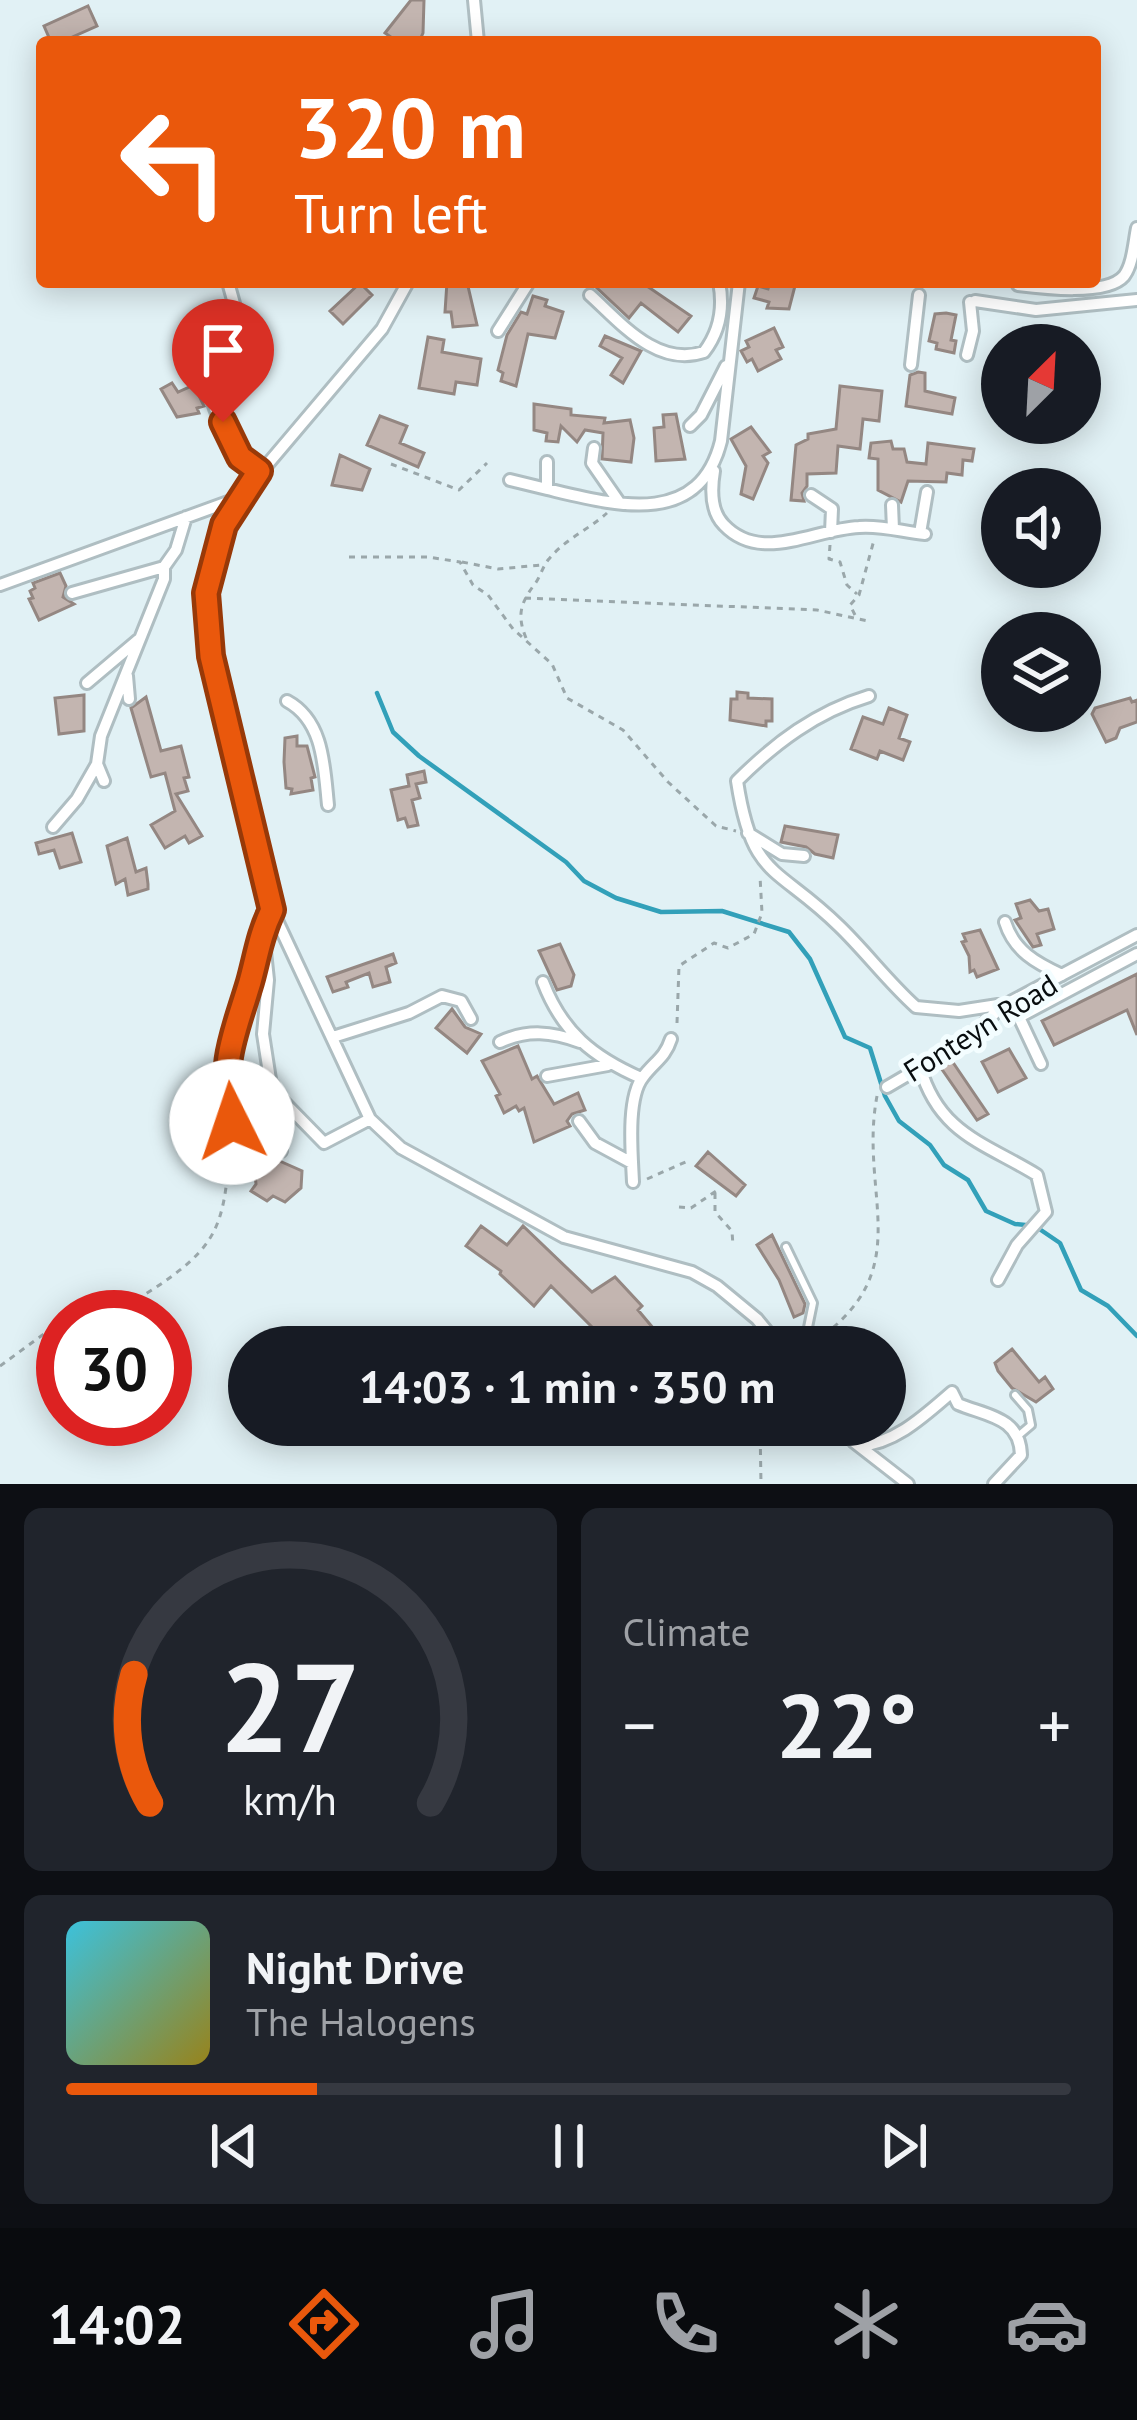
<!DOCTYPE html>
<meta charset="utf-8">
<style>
:root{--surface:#171b24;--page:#20242c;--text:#f1f3f6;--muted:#9ea1a6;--line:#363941;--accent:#ea580c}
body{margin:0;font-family:"PT Sans",sans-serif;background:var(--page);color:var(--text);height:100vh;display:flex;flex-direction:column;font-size:45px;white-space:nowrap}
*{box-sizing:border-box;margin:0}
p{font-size:39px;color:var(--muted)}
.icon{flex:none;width:66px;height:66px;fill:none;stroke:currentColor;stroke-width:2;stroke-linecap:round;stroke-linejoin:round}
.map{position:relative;height:1484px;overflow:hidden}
.details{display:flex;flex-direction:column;gap:24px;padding:24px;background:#0d0f14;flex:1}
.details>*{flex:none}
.top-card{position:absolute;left:36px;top:36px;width:1065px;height:252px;border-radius:12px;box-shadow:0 6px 30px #0003;background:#ea580c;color:#fff;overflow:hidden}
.needle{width:78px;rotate:24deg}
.tools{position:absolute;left:981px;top:324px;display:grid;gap:24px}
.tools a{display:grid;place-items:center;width:120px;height:120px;border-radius:50%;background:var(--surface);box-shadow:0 6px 30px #0003;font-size:60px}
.speed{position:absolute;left:36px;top:1290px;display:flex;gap:24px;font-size:60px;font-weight:700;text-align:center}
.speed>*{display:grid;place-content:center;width:156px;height:156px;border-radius:50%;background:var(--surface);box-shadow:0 6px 30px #0003;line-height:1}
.speed .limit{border:18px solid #d22;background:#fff;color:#111}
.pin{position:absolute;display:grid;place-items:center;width:102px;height:102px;color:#fff;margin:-123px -51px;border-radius:50% 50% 50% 0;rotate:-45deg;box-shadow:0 0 12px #0007}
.pin .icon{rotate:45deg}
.me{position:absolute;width:132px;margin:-66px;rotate:356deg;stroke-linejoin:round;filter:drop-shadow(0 0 9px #0008)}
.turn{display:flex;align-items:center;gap:42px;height:252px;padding:0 60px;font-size:54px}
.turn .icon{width:156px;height:156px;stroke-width:2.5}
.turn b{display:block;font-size:84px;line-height:102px}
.big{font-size:90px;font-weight:700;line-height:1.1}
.details .tile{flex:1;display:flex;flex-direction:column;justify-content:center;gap:18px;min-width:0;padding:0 42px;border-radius:18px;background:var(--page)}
.details .dial{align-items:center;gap:0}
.dial svg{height:312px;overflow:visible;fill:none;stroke:var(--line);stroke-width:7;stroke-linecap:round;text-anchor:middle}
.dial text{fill:var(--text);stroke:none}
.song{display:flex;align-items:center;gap:36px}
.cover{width:144px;height:144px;border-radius:18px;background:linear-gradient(135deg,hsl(190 70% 55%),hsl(50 70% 35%))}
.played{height:12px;border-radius:6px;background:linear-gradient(90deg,var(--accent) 25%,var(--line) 25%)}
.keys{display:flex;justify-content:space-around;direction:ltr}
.heat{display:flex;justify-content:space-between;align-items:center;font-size:66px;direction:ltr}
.details .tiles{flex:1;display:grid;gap:24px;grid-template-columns:1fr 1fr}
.tile:last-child{grid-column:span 2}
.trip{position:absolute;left:228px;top:1326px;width:678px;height:120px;border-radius:60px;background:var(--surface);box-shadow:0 6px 30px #0003;font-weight:700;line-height:120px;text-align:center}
.menu{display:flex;height:192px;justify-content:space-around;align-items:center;background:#090b0e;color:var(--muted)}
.menu .icon{width:84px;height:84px}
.menu .current{color:var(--accent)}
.menu b{font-size:54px;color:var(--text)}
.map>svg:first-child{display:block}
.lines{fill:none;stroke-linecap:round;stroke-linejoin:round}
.stream{stroke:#32a0b9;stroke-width:4.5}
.building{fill:#c3b5b0;stroke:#948782;stroke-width:3}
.service-casing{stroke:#afbec2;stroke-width:12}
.minor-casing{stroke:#afbec2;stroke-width:16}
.path{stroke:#9aa7aa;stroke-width:3;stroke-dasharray:6 6;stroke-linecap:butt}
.service{stroke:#fff;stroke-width:6}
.minor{stroke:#fff;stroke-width:10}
.route-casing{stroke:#983908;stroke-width:30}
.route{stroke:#ea580c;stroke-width:21}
.labels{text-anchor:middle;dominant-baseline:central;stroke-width:10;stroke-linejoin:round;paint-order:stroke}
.street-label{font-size:30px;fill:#080d0f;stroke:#f3fdff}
</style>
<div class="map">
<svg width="1137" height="1484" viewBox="0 0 1137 1484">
<rect width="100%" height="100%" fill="#e1f1f5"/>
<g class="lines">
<path class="stream" d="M377,693L393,732L419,756L566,862L584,881L616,898L661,912L722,911L789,932L810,959L845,1037L870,1048L885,1096L899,1121L930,1145L944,1165L968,1180L986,1211L1015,1224L1035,1226L1060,1243L1081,1290L1108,1306L1137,1336"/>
</g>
<path class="building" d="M411,0H424L423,33L419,42H398L385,33Z
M88,6L97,26L61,42H51L44,26Z
M447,282H467L477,325L453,327L451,312H445Z
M601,282H641L691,316L678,332L641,303L629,318L597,288Z
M770,282H796L789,309L767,308L769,302L754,298L758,286L768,289Z
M360,283L372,295L343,324L330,311Z
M533,296L547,300L545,306L563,312L555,338L528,334L516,386L501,381L503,373L498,370L507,335L521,312L527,314Z
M946,313L956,315L951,340L956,341L954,353L936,349L937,343L929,341L935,314Z
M774,328L783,347L776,350L781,359L758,371L752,359L747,362L741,351L749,347L746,341Z
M605,336L641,351L623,383L611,375L622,358L600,346Z
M428,337L444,340L442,352L481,359L477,385L456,382L454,394L419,388Z
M918,372L925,373V391L955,398L952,414L906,406L910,375Z
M172,383L178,392L194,385L204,406L197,408L199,413L177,417L161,389Z
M840,386L882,391L879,421L863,419L860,449L838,446L836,473L807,474V486L802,493L804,501L791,500L796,445L808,439V434L836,429Z
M534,404L571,409V415L605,418L604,423L630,420L634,438L631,462L602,459L603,433L585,430L577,442L561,426L558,442L546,441L547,433L534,430Z
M676,414L685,459L656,461L654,428L664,427L663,415Z
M380,416L407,426L400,443L424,453L418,467L367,445Z
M751,427L770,452L763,456L768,463L753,499L741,494L746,466L731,439Z
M891,441L893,449H904L907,462L926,464L928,443L974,449L972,461L963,460L962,475L947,473L946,482L908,481L901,502L878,490V459L869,458L871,443Z
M340,455L370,469L362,490L332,485Z
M60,573L66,586L63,597L74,604L39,620L29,599L33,598L30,591L35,588L33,583Z
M737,692L748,693V698L772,699V721H766V726L730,720L731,699H737Z
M84,695V731L59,734L55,698Z
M146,697L161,751L181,746L189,777L184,778L188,791L176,794L202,836L189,843L185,836L165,848L151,825L175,811L165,773L151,777L131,708Z
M1130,698L1132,702L1137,700V722L1120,728L1116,738L1106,742L1092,714L1095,708Z
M889,708L907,715L899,738L910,742L903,760L880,751L877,759L851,749L863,717L883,724Z
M297,736V746H307L315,777L311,778L313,790L291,794L292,789L286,788L284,762L285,738Z
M424,771L426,782L416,784L420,798L412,800L418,825L408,827L405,818L398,820L391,790L409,786L407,775Z
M785,826L838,835L833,858L815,854L806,847L781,842Z
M72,833L81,862L60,868L54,850L39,854L36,843Z
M127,838L136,872L146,868L148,884V889L128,895L125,879L116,884L107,846Z
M1030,900L1039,911L1048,909L1054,929L1037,934L1041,945L1033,947L1015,920L1021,918L1016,904Z
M980,930L998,969L977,977L974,970L970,972L969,956L962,942L966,941L963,934Z
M560,944L574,975L571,986L557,990L539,951Z
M393,954L396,963L386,967L390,982L373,987L369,973L346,982L348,987L333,992L327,977Z
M1137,974V1035L1127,1010L1054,1045L1042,1021Z
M452,1009L465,1027L481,1034L467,1053L436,1028Z
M518,1046L532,1079L537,1076L554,1104L578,1093L585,1110L572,1114L567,1121L570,1126L534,1142L524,1108L519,1111L516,1106L504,1113L496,1096L500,1094L482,1061Z
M1009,1049L1026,1078L998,1092L982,1062Z
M952,1061L988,1114L977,1120L941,1068Z
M196,1075L215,1076L214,1102H219V1116L191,1115Z
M708,1152L745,1185L736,1196L696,1166Z
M266,1155L302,1171L301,1188L285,1202L273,1196L267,1201L251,1191L256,1184L254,1165Z
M481,1226L507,1245L523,1226L592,1292L615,1277L642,1306L638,1310L669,1347H612L551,1286L534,1306L500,1274L501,1271L466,1246Z
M772,1235L805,1304L803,1313L794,1317L779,1280L757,1245Z
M1012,1349L1039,1382L1045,1377L1053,1389L1036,1402L1012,1388L998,1371L995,1363Z"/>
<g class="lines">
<defs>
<path id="service" d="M786,1247L813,1303L804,1347
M1015,1395L1028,1410L1031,1425L1018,1436"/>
<path id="minor" d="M474,0L478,42
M228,282L243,336C235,351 220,358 213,373C201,401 237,455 259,471
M408,282L382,329L239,498L224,525L205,593L211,656L272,910L370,1119L401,1148L564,1237L692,1272L717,1286L757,1319L780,1347
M1018,285C1042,288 1107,296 1124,276C1133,264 1134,243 1137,228
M590,295C620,322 657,368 704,352C720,331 724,307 719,282
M975,301L1036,310L1137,300
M498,331L529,282
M967,355L973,331L970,302
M911,365L919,295
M690,426L701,415L726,366
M594,448L592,463L619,502
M547,462V489C615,505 699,529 721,441L739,282
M714,471C711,489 710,511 724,525C761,564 814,529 859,527C882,525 903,532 925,534
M510,480L547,489
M811,495L832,509L831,532
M892,505L893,529
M920,533L927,492
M0,585L239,498
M72,593L164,567L176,550L186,517
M127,676L129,699
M87,683L138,640
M869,696C816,712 775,743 737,781C752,880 777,865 839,926C866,952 888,982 916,1007L959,1011L998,1005
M287,701C324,721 324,767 328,805
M104,781L97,764L101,736L164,579V567
M53,827L77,799L97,764
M748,833L782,854L804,856
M1005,922C1014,951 1036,963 1062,975
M263,932L268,980L263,1034L281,1151
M543,982C562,1032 593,1057 641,1078
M1018,1015L1041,1064
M1019,1017L1137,954
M333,1037L409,1013L442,996L461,1001L471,1019
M500,1042C528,1029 552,1032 580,1042
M920,1067C939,1134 985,1143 1037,1175L1046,1212L1017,1245L998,1280
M547,1076L608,1065
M273,1085L278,1096L324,1143L370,1119
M887,1087L969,1039L1001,1007L1137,935
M579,1121L595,1143L632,1163
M230,1145L228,1045L249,984L260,934L272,910
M633,1182C632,1156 626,1098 643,1077C654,1062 665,1058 671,1039
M842,1425L854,1442L908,1484
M859,1446C896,1443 924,1416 952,1392L958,1404C987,1416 1020,1417 1021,1455L994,1484"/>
</defs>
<use href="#service" class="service-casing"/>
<use href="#minor" class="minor-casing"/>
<path class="path" d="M1095,164L1097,161
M391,464L459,490L487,463
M830,545L829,559L840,562L847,585L857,594
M349,557H428L460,562L473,585L488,595L513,629L552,664L567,698L623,730L668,782L716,826L736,831
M462,562L498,569L541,565
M525,598L817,610L868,621
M855,615L850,605L859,595L874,540
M526,638C517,616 520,604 534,585C540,578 542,568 548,560C565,539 588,530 607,513
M677,1023L679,966L714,943L728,948L754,934L762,913L760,876
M647,1179L690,1160
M715,1193V1212L732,1231L733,1246
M679,1207L691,1208L719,1189
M67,1317C81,1311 97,1313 113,1309C127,1306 142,1296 155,1288C215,1248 224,1227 229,1156
M814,1342C920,1270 858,1196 877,1096
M0,1366L63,1320
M760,1425L761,1484"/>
<use href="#service" class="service"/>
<use href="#minor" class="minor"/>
</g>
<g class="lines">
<defs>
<path id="route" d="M223,422L240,457L259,471L224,525L206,593L211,656L272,910C260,934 257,957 250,982C233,1039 220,1060 232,1122"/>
</defs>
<use href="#route" class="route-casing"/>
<use href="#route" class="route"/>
</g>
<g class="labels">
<g class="street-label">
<text transform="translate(980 1027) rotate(-32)">Fonteyn Road</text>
</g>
</g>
</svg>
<div class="tools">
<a><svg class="needle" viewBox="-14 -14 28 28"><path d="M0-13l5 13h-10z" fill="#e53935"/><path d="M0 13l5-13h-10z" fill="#9ea1a6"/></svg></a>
<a><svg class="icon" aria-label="sound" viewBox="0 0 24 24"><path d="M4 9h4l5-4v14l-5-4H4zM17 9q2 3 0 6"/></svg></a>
<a><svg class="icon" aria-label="layers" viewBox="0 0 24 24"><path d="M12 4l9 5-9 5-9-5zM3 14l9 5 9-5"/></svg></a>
</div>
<div class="speed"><div class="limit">30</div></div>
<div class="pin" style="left:223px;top:422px;background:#d93025"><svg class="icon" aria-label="arrive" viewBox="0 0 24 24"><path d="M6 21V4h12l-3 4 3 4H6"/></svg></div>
<svg class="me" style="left:232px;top:1122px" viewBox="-20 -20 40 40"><circle r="19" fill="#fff"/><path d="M0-13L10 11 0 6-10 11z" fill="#ea580c"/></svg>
<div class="trip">14:03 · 1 min · 350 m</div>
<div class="top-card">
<div class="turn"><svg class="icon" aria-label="left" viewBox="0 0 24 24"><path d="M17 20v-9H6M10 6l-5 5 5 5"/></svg><div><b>320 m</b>Turn left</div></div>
</div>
</div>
<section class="details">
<div class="tiles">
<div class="tile dial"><svg viewBox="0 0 100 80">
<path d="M14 69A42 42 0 1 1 86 69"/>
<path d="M14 69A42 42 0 0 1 10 36" stroke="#ea580c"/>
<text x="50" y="56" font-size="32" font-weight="700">27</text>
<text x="50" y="72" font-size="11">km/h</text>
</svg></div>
<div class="tile"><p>Climate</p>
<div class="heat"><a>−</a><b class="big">22°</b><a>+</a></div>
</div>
<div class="tile">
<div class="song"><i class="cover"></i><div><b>Night Drive</b><p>The Halogens</p></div></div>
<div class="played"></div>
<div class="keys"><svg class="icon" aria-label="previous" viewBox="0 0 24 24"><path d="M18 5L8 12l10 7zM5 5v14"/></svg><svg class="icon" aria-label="pause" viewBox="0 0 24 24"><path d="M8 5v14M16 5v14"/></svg><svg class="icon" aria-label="next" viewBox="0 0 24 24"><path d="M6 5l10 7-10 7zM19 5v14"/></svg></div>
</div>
</div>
</section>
<nav class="menu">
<b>14:02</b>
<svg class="icon current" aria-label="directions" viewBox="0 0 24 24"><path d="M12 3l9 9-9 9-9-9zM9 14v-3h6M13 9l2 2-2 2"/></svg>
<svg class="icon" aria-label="music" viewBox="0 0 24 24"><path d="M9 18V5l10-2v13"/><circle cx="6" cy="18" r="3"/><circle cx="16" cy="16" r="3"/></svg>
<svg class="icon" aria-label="phone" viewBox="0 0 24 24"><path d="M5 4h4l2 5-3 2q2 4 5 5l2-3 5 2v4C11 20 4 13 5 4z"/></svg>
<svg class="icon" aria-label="climate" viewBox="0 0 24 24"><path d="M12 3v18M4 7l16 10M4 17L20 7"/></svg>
<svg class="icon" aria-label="car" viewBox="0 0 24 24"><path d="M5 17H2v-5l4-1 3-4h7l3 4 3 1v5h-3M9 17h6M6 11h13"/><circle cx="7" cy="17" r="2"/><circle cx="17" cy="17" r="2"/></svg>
</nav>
